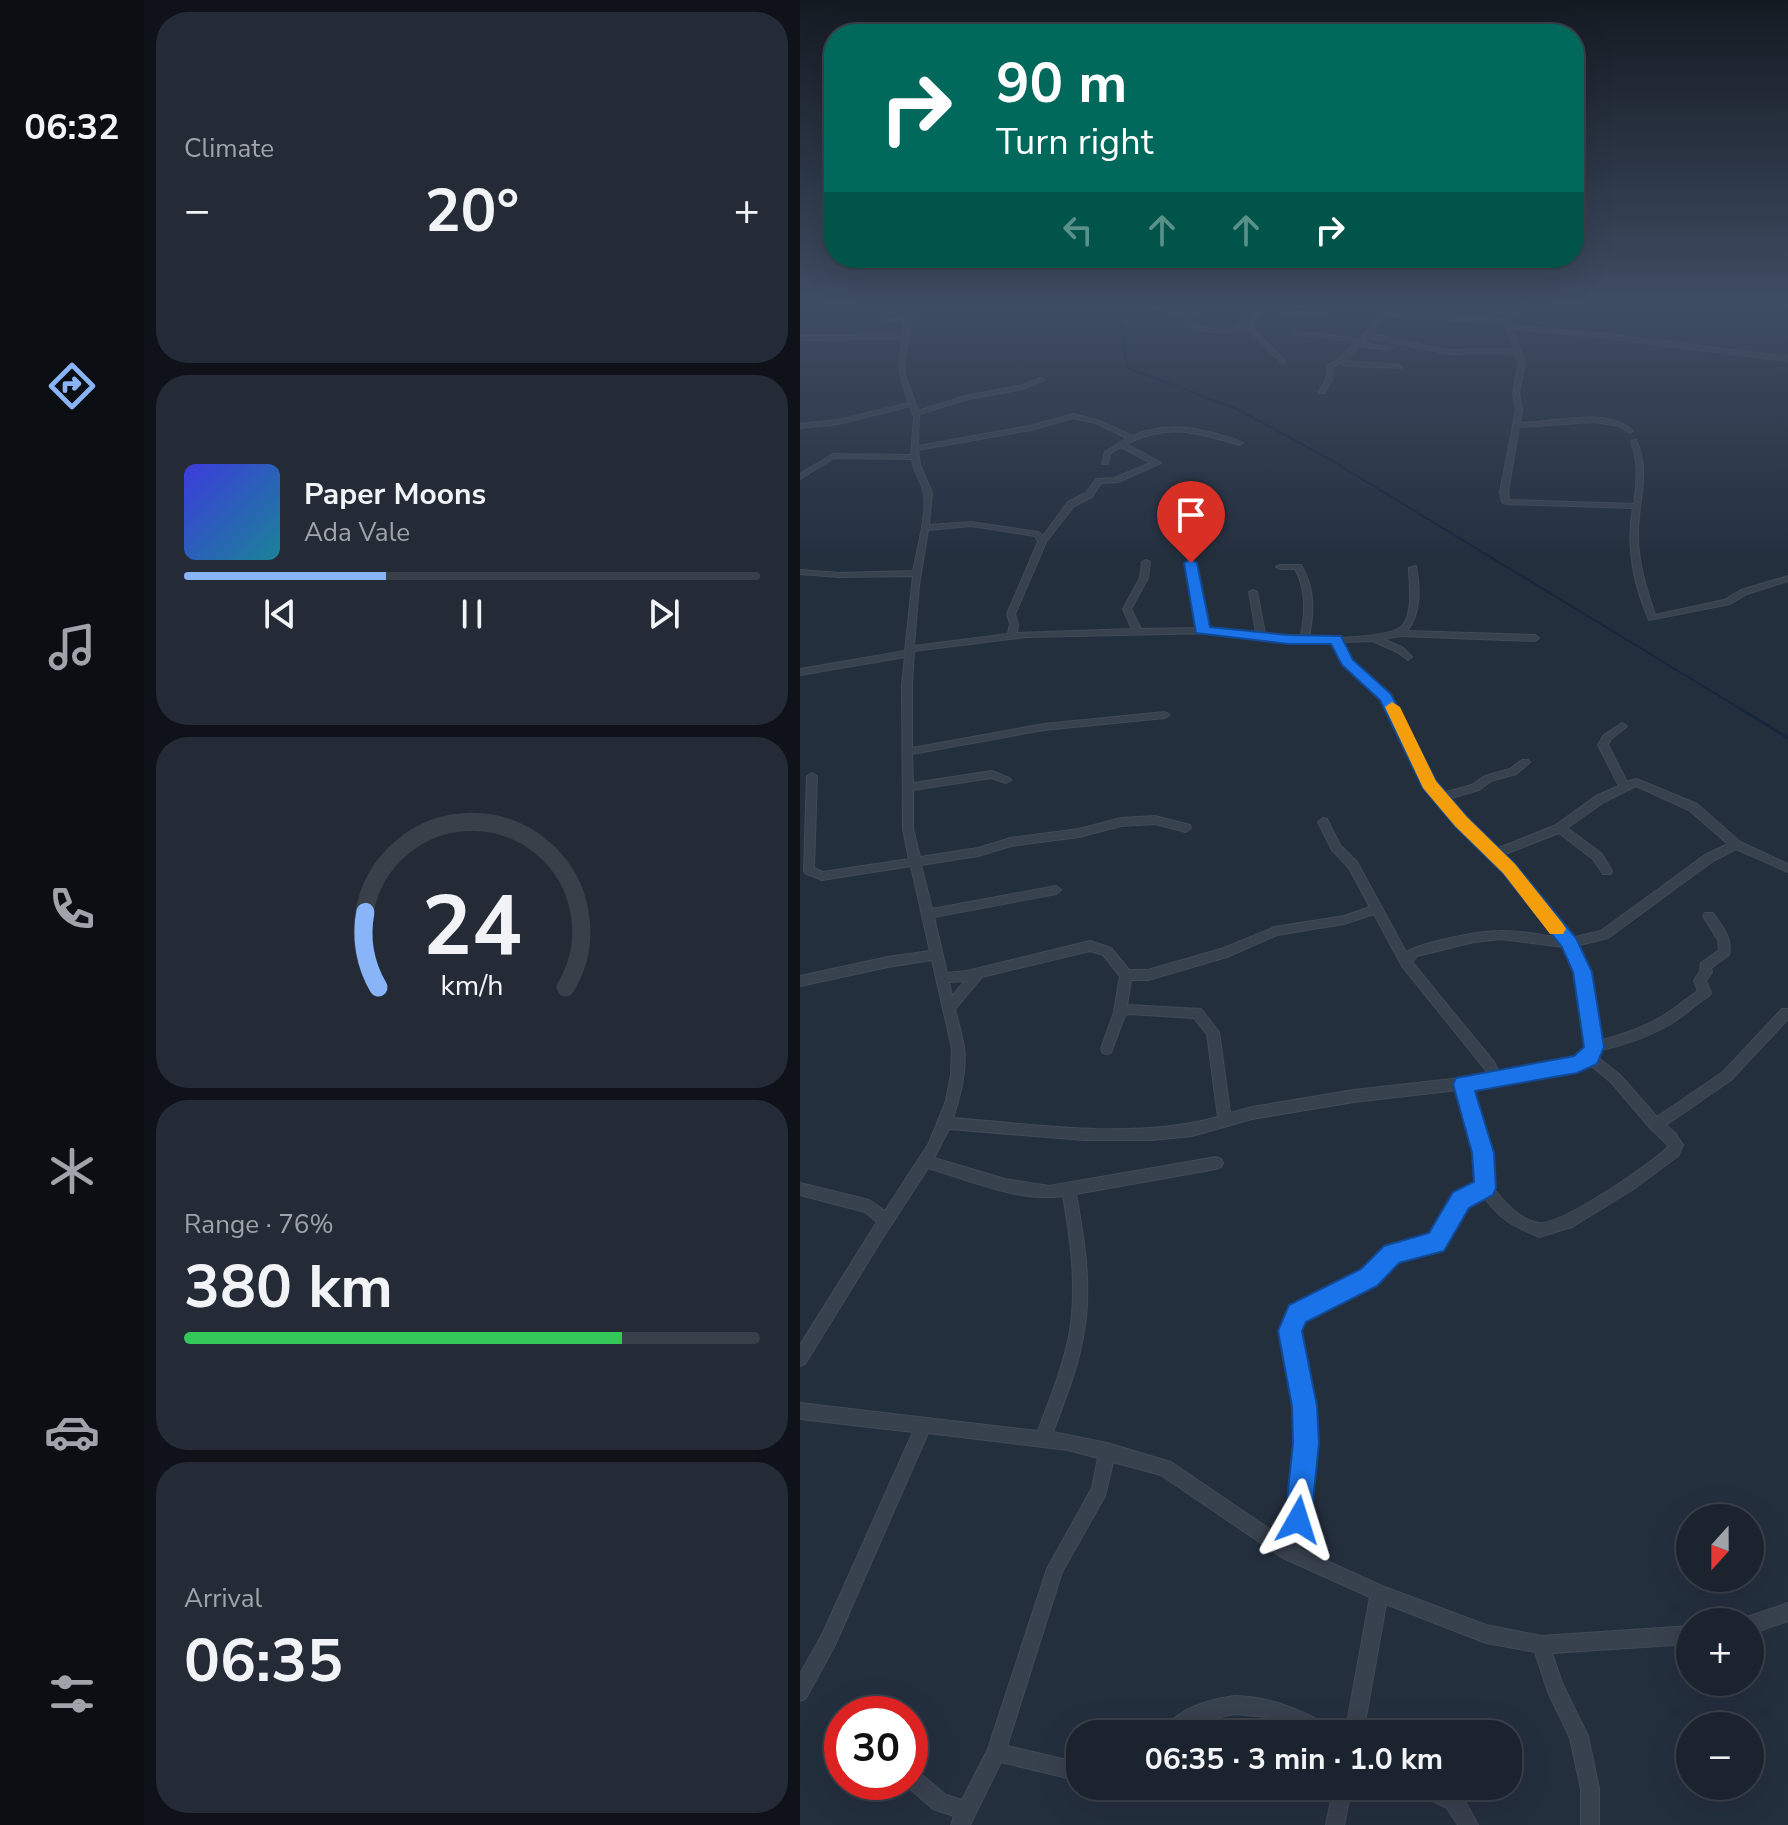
<!DOCTYPE html>
<meta charset="utf-8">
<style>
:root{--surface:#1b232e;--page:#242b36;--text:#f1f3f6;--muted:#a0a4aa;--line:#39404a;--accent:#8ab4f8}
body{margin:0;font-family:"Nunito Sans",sans-serif;background:var(--page);color:var(--text);height:100vh;display:flex;flex-direction:column;font-size:30px;white-space:nowrap}
*{box-sizing:border-box;margin:0}
p{font-size:26px;color:var(--muted)}
.icon{flex:none;width:44px;height:44px;fill:none;stroke:currentColor;stroke-width:2;stroke-linecap:round;stroke-linejoin:round}
.map{position:relative;flex:1;overflow:hidden}
.sheet{display:flex;flex-direction:column;gap:12px;padding:12px;background:#0f1319;width:656px}
.sheet>*{flex:none}
.top-card{position:absolute;left:24px;top:24px;width:760px;height:244px;border-radius:32px;box-shadow:0 8px 32px #0002,0 0 0 2px var(--line);background:#00695c;color:#fff;overflow:hidden}
.needle{width:52px;rotate:201deg}
.controls{position:absolute;left:876px;top:1504px;display:grid;gap:16px}
.controls a{display:grid;place-items:center;width:88px;height:88px;border-radius:50%;background:var(--surface);box-shadow:0 8px 32px #0002,0 0 0 2px var(--line);font-size:40px}
.speed{position:absolute;left:24px;top:1696px;display:flex;gap:16px;font-size:40px;font-weight:700;text-align:center}
.speed>*{display:grid;place-content:center;width:104px;height:104px;border-radius:50%;background:var(--surface);box-shadow:0 8px 32px #0002,0 0 0 2px var(--line);line-height:1}
.speed .limit{border:12px solid #d22;background:#fff;color:#111}
.pin{position:absolute;display:grid;place-items:center;width:68px;height:68px;color:#fff;margin:-82px -34px;border-radius:50% 50% 50% 0;rotate:-45deg;box-shadow:0 0 8px #0007}
.pin .icon{rotate:45deg}
.me{position:absolute;width:88px;margin:-44px;rotate:6deg;stroke-linejoin:round;filter:drop-shadow(0 0 6px #0008)}
.turn{display:flex;align-items:center;gap:28px;height:168px;padding:0 40px;font-size:36px}
.turn .icon{width:104px;height:104px;stroke-width:2.5}
.turn b{display:block;font-size:56px;line-height:68px}
.lanes{display:flex;align-items:center;height:76px;padding:0 40px;background:#0003;justify-content:center;gap:40px;direction:ltr}
.lanes .off{opacity:.35}
.big{font-size:60px;font-weight:700;line-height:1.1}
.sheet .tile{flex:1;display:flex;flex-direction:column;justify-content:center;gap:12px;min-width:0;padding:0 28px;border-radius:32px;background:var(--page)}
.sheet .dial{align-items:center;gap:0}
.dial svg{height:208px;overflow:visible;fill:none;stroke:var(--line);stroke-width:7;stroke-linecap:round;text-anchor:middle}
.dial text{fill:var(--text);stroke:none}
.song{display:flex;align-items:center;gap:24px}
.cover{width:96px;height:96px;border-radius:12px;background:linear-gradient(135deg,hsl(240 70% 55%),hsl(190 70% 35%))}
.played{height:8px;border-radius:4px;background:linear-gradient(90deg,var(--accent) 35%,var(--line) 35%)}
.keys{display:flex;justify-content:space-around;direction:ltr}
.heat{display:flex;justify-content:space-between;align-items:center;font-size:44px;direction:ltr}
.charge{height:12px;border-radius:6px;background:linear-gradient(90deg,#34c759 76%,var(--line) 0)}
.trip{position:absolute;left:266px;top:1720px;width:456px;height:80px;border-radius:32px;background:var(--surface);box-shadow:0 8px 32px #0002,0 0 0 2px var(--line);font-weight:700;line-height:80px;text-align:center}
main{display:flex;flex:1;min-height:0}
.tabs{display:flex;flex-direction:column;width:144px;justify-content:space-around;align-items:center;background:#0b0e12;color:var(--muted)}
.tabs .icon{width:56px;height:56px}
.tabs .selected{color:var(--accent)}
.tabs b{font-size:36px;color:var(--text)}
.map>svg:first-child{display:block}
.lines{fill:none;stroke-linecap:round;stroke-linejoin:round}
.stream-far1{stroke:#17263c;stroke-width:2}
.stream{stroke:#17263c;stroke-width:3}
.minor-casing{stroke:#414a57;stroke-width:2}
.minor{fill:#38414e;fill-rule:evenodd}
.route{fill:#1a73e8;stroke:#114b97;stroke-width:2}
.slow{fill:#f59e0b}
</style>
<main>
<nav class="tabs">
<b>06:32</b>
<svg class="icon selected" aria-label="directions" viewBox="0 0 24 24"><path d="M12 3l9 9-9 9-9-9zM9 14v-3h6M13 9l2 2-2 2"/></svg>
<svg class="icon" aria-label="music" viewBox="0 0 24 24"><path d="M9 18V5l10-2v13"/><circle cx="6" cy="18" r="3"/><circle cx="16" cy="16" r="3"/></svg>
<svg class="icon" aria-label="phone" viewBox="0 0 24 24"><path d="M5 4h4l2 5-3 2q2 4 5 5l2-3 5 2v4C11 20 4 13 5 4z"/></svg>
<svg class="icon" aria-label="climate" viewBox="0 0 24 24"><path d="M12 3v18M4 7l16 10M4 17L20 7"/></svg>
<svg class="icon" aria-label="car" viewBox="0 0 24 24"><path d="M5 17H2v-5l4-1 3-4h7l3 4 3 1v5h-3M9 17h6M6 11h13"/><circle cx="7" cy="17" r="2"/><circle cx="17" cy="17" r="2"/></svg>
<svg class="icon" aria-label="filters" viewBox="0 0 24 24"><path d="M4 7h16M4 17h16"/><circle cx="9" cy="7" r="2"/><circle cx="15" cy="17" r="2"/></svg>
</nav>
<section class="sheet">
<div class="tile"><p>Climate</p>
<div class="heat"><a>−</a><b class="big">20°</b><a>+</a></div>
</div>
<div class="tile">
<div class="song"><i class="cover"></i><div><b>Paper Moons</b><p>Ada Vale</p></div></div>
<div class="played"></div>
<div class="keys"><svg class="icon" aria-label="previous" viewBox="0 0 24 24"><path d="M18 5L8 12l10 7zM5 5v14"/></svg><svg class="icon" aria-label="pause" viewBox="0 0 24 24"><path d="M8 5v14M16 5v14"/></svg><svg class="icon" aria-label="next" viewBox="0 0 24 24"><path d="M6 5l10 7-10 7zM19 5v14"/></svg></div>
</div>
<div class="tile dial"><svg viewBox="0 0 100 80">
<path d="M14 69A42 42 0 1 1 86 69"/>
<path d="M14 69A42 42 0 0 1 9 40" stroke="#8ab4f8"/>
<text x="50" y="56" font-size="32" font-weight="700">24</text>
<text x="50" y="72" font-size="11">km/h</text>
</svg></div>
<div class="tile"><p>Range · 76%</p><b class="big">380 km</b><div class="charge"></div></div>
<div class="tile"><p>Arrival</p><b class="big">06:35</b></div>
</section>
<div class="map">
<svg width="988" height="1825" viewBox="0 0 988 1825">
<rect width="100%" height="100%" fill="#242f3e"/>
<g class="lines">
<path class="stream-far1" d="M319,305L327,368L437,409L529,459L944,711"/>
<path class="stream" d="M941,709L988,738"/>
<defs>
<path id="minor" d="M108,305H114L105,356V375L118,411L169,395L219,386L241,378L244,380L223,389L169,399L119,414L118,446L229,426L274,414L300,421L332,436C362,423 389,426 420,435C428,437 436,439 443,443L440,445C395,433 371,422 326,444L361,463L318,482L301,483L292,497L274,506L246,542L215,614L218,624L217,633L332,629L323,609L340,578L342,562L346,560L350,562L348,578L331,609L341,629L398,628L399,625L387,563L391,561L395,563L407,625L406,628L456,632L449,592L453,590L457,592L465,633L501,636C505,614 507,590 495,569H480L476,567L480,565H501C515,588 514,612 509,637C526,639 593,638 603,625C614,610 609,585 609,568L616,566C620,587 621,613 607,631L735,635L739,638L735,641L600,636L583,639L603,648L612,657L608,660L597,652L573,641L542,642L551,661L595,704L633,782L643,793L672,785L685,776L710,769L722,760H728L730,762L716,774L691,781L679,790L648,799L696,849L756,825L796,796L819,786L798,745L804,735L822,723L827,726L825,728L811,739L808,745L827,782L836,779L839,780L897,804L940,842L988,864V872L936,849L913,861L808,938L776,946L789,972L799,1041C822,1035 846,1027 866,1014C877,1007 887,998 898,991L894,981L900,971L901,963L919,950L918,940L903,916L905,913H913C922,927 933,938 929,955L911,968L912,972L906,981L911,993L909,996C896,1004 885,1015 872,1023C849,1037 824,1045 798,1051L796,1056L820,1075L857,1117L923,1072L982,1009H988V1019L931,1080L866,1125L876,1134L883,1145L878,1156L832,1190L772,1227L739,1237C711,1225 701,1220 683,1196L666,1205L641,1248C627,1253 611,1252 598,1259C586,1265 581,1277 570,1284C546,1300 508,1301 497,1331C504,1362 511,1392 514,1424C516,1466 509,1507 498,1548L582,1586L686,1625L741,1636L890,1626V1644L752,1653L762,1683L788,1736L799,1789V1825H781V1789L770,1738L748,1692L735,1652L686,1643L586,1604L563,1734H545L570,1597L483,1558L361,1475L313,1462L305,1496L262,1572L207,1746L280,1763V1781L201,1762L170,1825H151L154,1816L133,1809L102,1782H110V1769L117,1771L146,1795L162,1800L188,1749L247,1569L292,1488L298,1458L268,1450L128,1433L35,1645L6,1698L0,1701V1674L23,1633L113,1432L0,1419V1403L238,1431C250,1398 264,1365 270,1331C277,1286 271,1240 263,1196C222,1203 168,1180 128,1168L82,1239L5,1364L0,1366V1345L77,1222L65,1212L0,1195V1183L69,1200L85,1211L129,1143L146,1101L151,1075L152,1048L132,960L88,967L0,986V976L88,957L130,951L111,866L22,880L5,873L4,870L7,776L12,773L17,776L14,868L23,872L109,859L103,829L102,685L105,657L0,675V669L105,651L113,576L39,577L0,574V570L39,573L113,571C117,550 127,515 124,495C123,483 113,472 112,459L34,458L0,479V474L33,454L111,455L114,417L110,406L38,424L0,428V424L38,420L109,403C100,378 97,368 102,341L92,339L0,340V336L92,335L102,338L105,320L85,322L82,320L106,317ZM274,418L296,423L327,438L305,452L302,464H308L310,454L321,447L351,463L314,478L296,479L286,493L268,502L243,536L238,532L171,522L129,525L132,493L120,465L118,450L230,430ZM171,526L235,536L238,542L207,614L210,624L208,634L114,646L119,585L128,530ZM413,633L504,643H534L544,664L588,707L626,786L657,824L705,871L758,937C739,935 719,930 700,931C678,931 624,942 606,952L557,862L540,845L527,819L523,818L518,822L532,850L549,868L570,907L544,916L475,927L424,948L348,970H329L311,948L290,941L167,971L147,973L134,917L256,894L261,890L256,886L132,909L121,865L178,856L211,846L279,837L321,826L355,824L386,832L391,828L390,825L355,816L321,818L279,829L211,838L178,848L120,857L113,829V790L191,778L206,783L211,780L209,778L192,771L113,783L112,754L244,730L365,718L370,715L365,712L244,724L112,748V685L114,651L227,637ZM836,786L889,810L928,844L905,855L801,931L771,938L713,865L703,855L759,833L793,859L803,874H811L812,871L801,853L767,828L804,802ZM574,914L602,966L685,1069L688,1075L554,1090L452,1107L430,1113L419,1032L401,1009L327,1005L331,980H348L427,957L477,935L544,924ZM701,939L765,947L777,972L788,1047L785,1054L775,1059L700,1074L694,1062L612,962L617,956L674,942ZM290,951L303,955L320,976L314,1012L301,1049L303,1053L307,1054L311,1053L325,1015L329,1014L394,1018L407,1034L418,1117C334,1140 239,1125 153,1118C160,1096 167,1071 164,1047C162,1035 158,1022 155,1009L182,977ZM165,981L152,996L149,982ZM789,1064L811,1082L851,1129L869,1146C852,1164 764,1223 741,1223C722,1223 702,1200 692,1186L693,1169L670,1088L696,1085L777,1069ZM658,1090L679,1169V1184L656,1195L632,1237C614,1241 594,1242 580,1255C572,1261 567,1270 557,1275C536,1288 503,1292 489,1315C478,1333 488,1355 492,1374C502,1430 499,1484 484,1539L371,1462L307,1443L253,1432C265,1399 279,1366 284,1331C292,1285 284,1239 276,1194L416,1169L421,1167L423,1163L421,1159L416,1157L249,1186L205,1179L134,1158L149,1129L284,1140H352L392,1136L452,1119L554,1102Z
M346,305L388,311L397,305H403L392,314L390,323C424,335 441,330 464,305L513,314L518,313L526,305H532L522,315L513,318L466,309L450,325L485,361L486,362L483,364L446,327C426,335 405,333 385,325L386,314L348,308L345,306Z
M585,305H591L588,311L594,313L703,319L713,314L706,305H712L720,315L707,322L715,326L797,333L988,357V361L797,337L712,329L725,362L719,393L722,410L720,423C754,423 806,406 833,431L830,433L819,426L794,422L719,427L708,492L709,500L834,504C837,482 839,462 831,441L836,440C852,473 836,505 838,540C839,566 847,591 855,615L924,600L941,590L988,576V581L947,594L930,604L849,620C834,585 826,546 833,508L706,504L702,502L700,492L716,410L713,393L719,362L715,353L647,354L568,337L563,343L592,348L589,350L560,346L544,361L599,365L602,367L601,368L547,366L540,363L533,367L532,380L524,393H520L519,392L526,380L528,365L538,360L557,342L494,334L491,332L492,331L560,339C569,329 580,317 585,305ZM586,314L593,317L701,323L706,326L714,349L647,350L571,334C577,328 580,319 586,314Z
M988,1603V1621L950,1634V1622H943L944,1619L950,1616Z
M435,1696C471,1697 502,1710 533,1728L536,1734H509L492,1725L467,1717L435,1714L404,1720L386,1734H363C373,1709 411,1699 435,1696Z
M534,1786H552L544,1825H526Z
M615,1786H644L661,1794L678,1825H658L647,1808L617,1793Z"/>
</defs>
<use href="#minor" class="minor-casing"/>
<use href="#minor" class="minor"/>
</g>
<linearGradient id="sky" x2="0" y2="1"><stop stop-color="#141a22"/><stop offset="0.54" stop-color="#3f4d63"/><stop offset="1" stop-color="#3f4d63" stop-opacity="0"/></linearGradient>
<rect width="988" height="560" fill="url(#sky)"/>
<path class="route" d="M391,559L397,563L410,627L488,635L541,636L553,660L591,694L636,781L667,817L715,864L776,938L792,972L804,1047L797,1064L777,1073L675,1091L694,1153L696,1188L693,1195L669,1208L644,1251L599,1263L577,1286L506,1322L502,1331L517,1406L519,1443L511,1520L508,1530L498,1534L488,1530L485,1520L493,1443L492,1406L478,1331L489,1305L561,1269L584,1246L629,1233L653,1192L674,1182L672,1153L653,1084L656,1078L774,1056L784,1047L773,972L762,947L703,873L655,826L623,788L580,700L542,665L531,644H488L396,633L384,563Z"/>
<path class="slow" d="M592,702L600,707L636,781L667,817L715,864L763,924L766,929L763,934H750L703,873L655,826L623,788L585,707Z"/>
</svg>
<div class="controls">
<a><svg class="needle" viewBox="-14 -14 28 28"><path d="M0-13l5 13h-10z" fill="#e53935"/><path d="M0 13l5-13h-10z" fill="#a0a4aa"/></svg></a>
<a>+</a>
<a>−</a>
</div>
<div class="speed"><div class="limit">30</div></div>
<div class="pin" style="left:391px;top:563px;background:#d93025"><svg class="icon" aria-label="arrive" viewBox="0 0 24 24"><path d="M6 21V4h12l-3 4 3 4H6"/></svg></div>
<svg class="me" style="left:498px;top:1520px" viewBox="-20 -20 40 40"><path d="M0-17L14 15 0 8-14 15z" fill="#1a73e8" stroke="#fff" stroke-width="4"/></svg>
<div class="trip">06:35 · 3 min · 1.0 km</div>
<div class="top-card">
<div class="turn"><svg class="icon" aria-label="right" viewBox="0 0 24 24"><path d="M7 20v-9h11M14 6l5 5-5 5"/></svg><div><b>90 m</b>Turn right</div></div>
<div class="lanes"><svg class="icon off" aria-label="left" viewBox="0 0 24 24"><path d="M17 20v-9H6M10 6l-5 5 5 5"/></svg><svg class="icon off" aria-label="ahead" viewBox="0 0 24 24"><path d="M12 20V5M6 11l6-6 6 6"/></svg><svg class="icon off" aria-label="ahead" viewBox="0 0 24 24"><path d="M12 20V5M6 11l6-6 6 6"/></svg><svg class="icon" aria-label="right" viewBox="0 0 24 24"><path d="M7 20v-9h11M14 6l5 5-5 5"/></svg></div>
</div>
</div>
</main>
